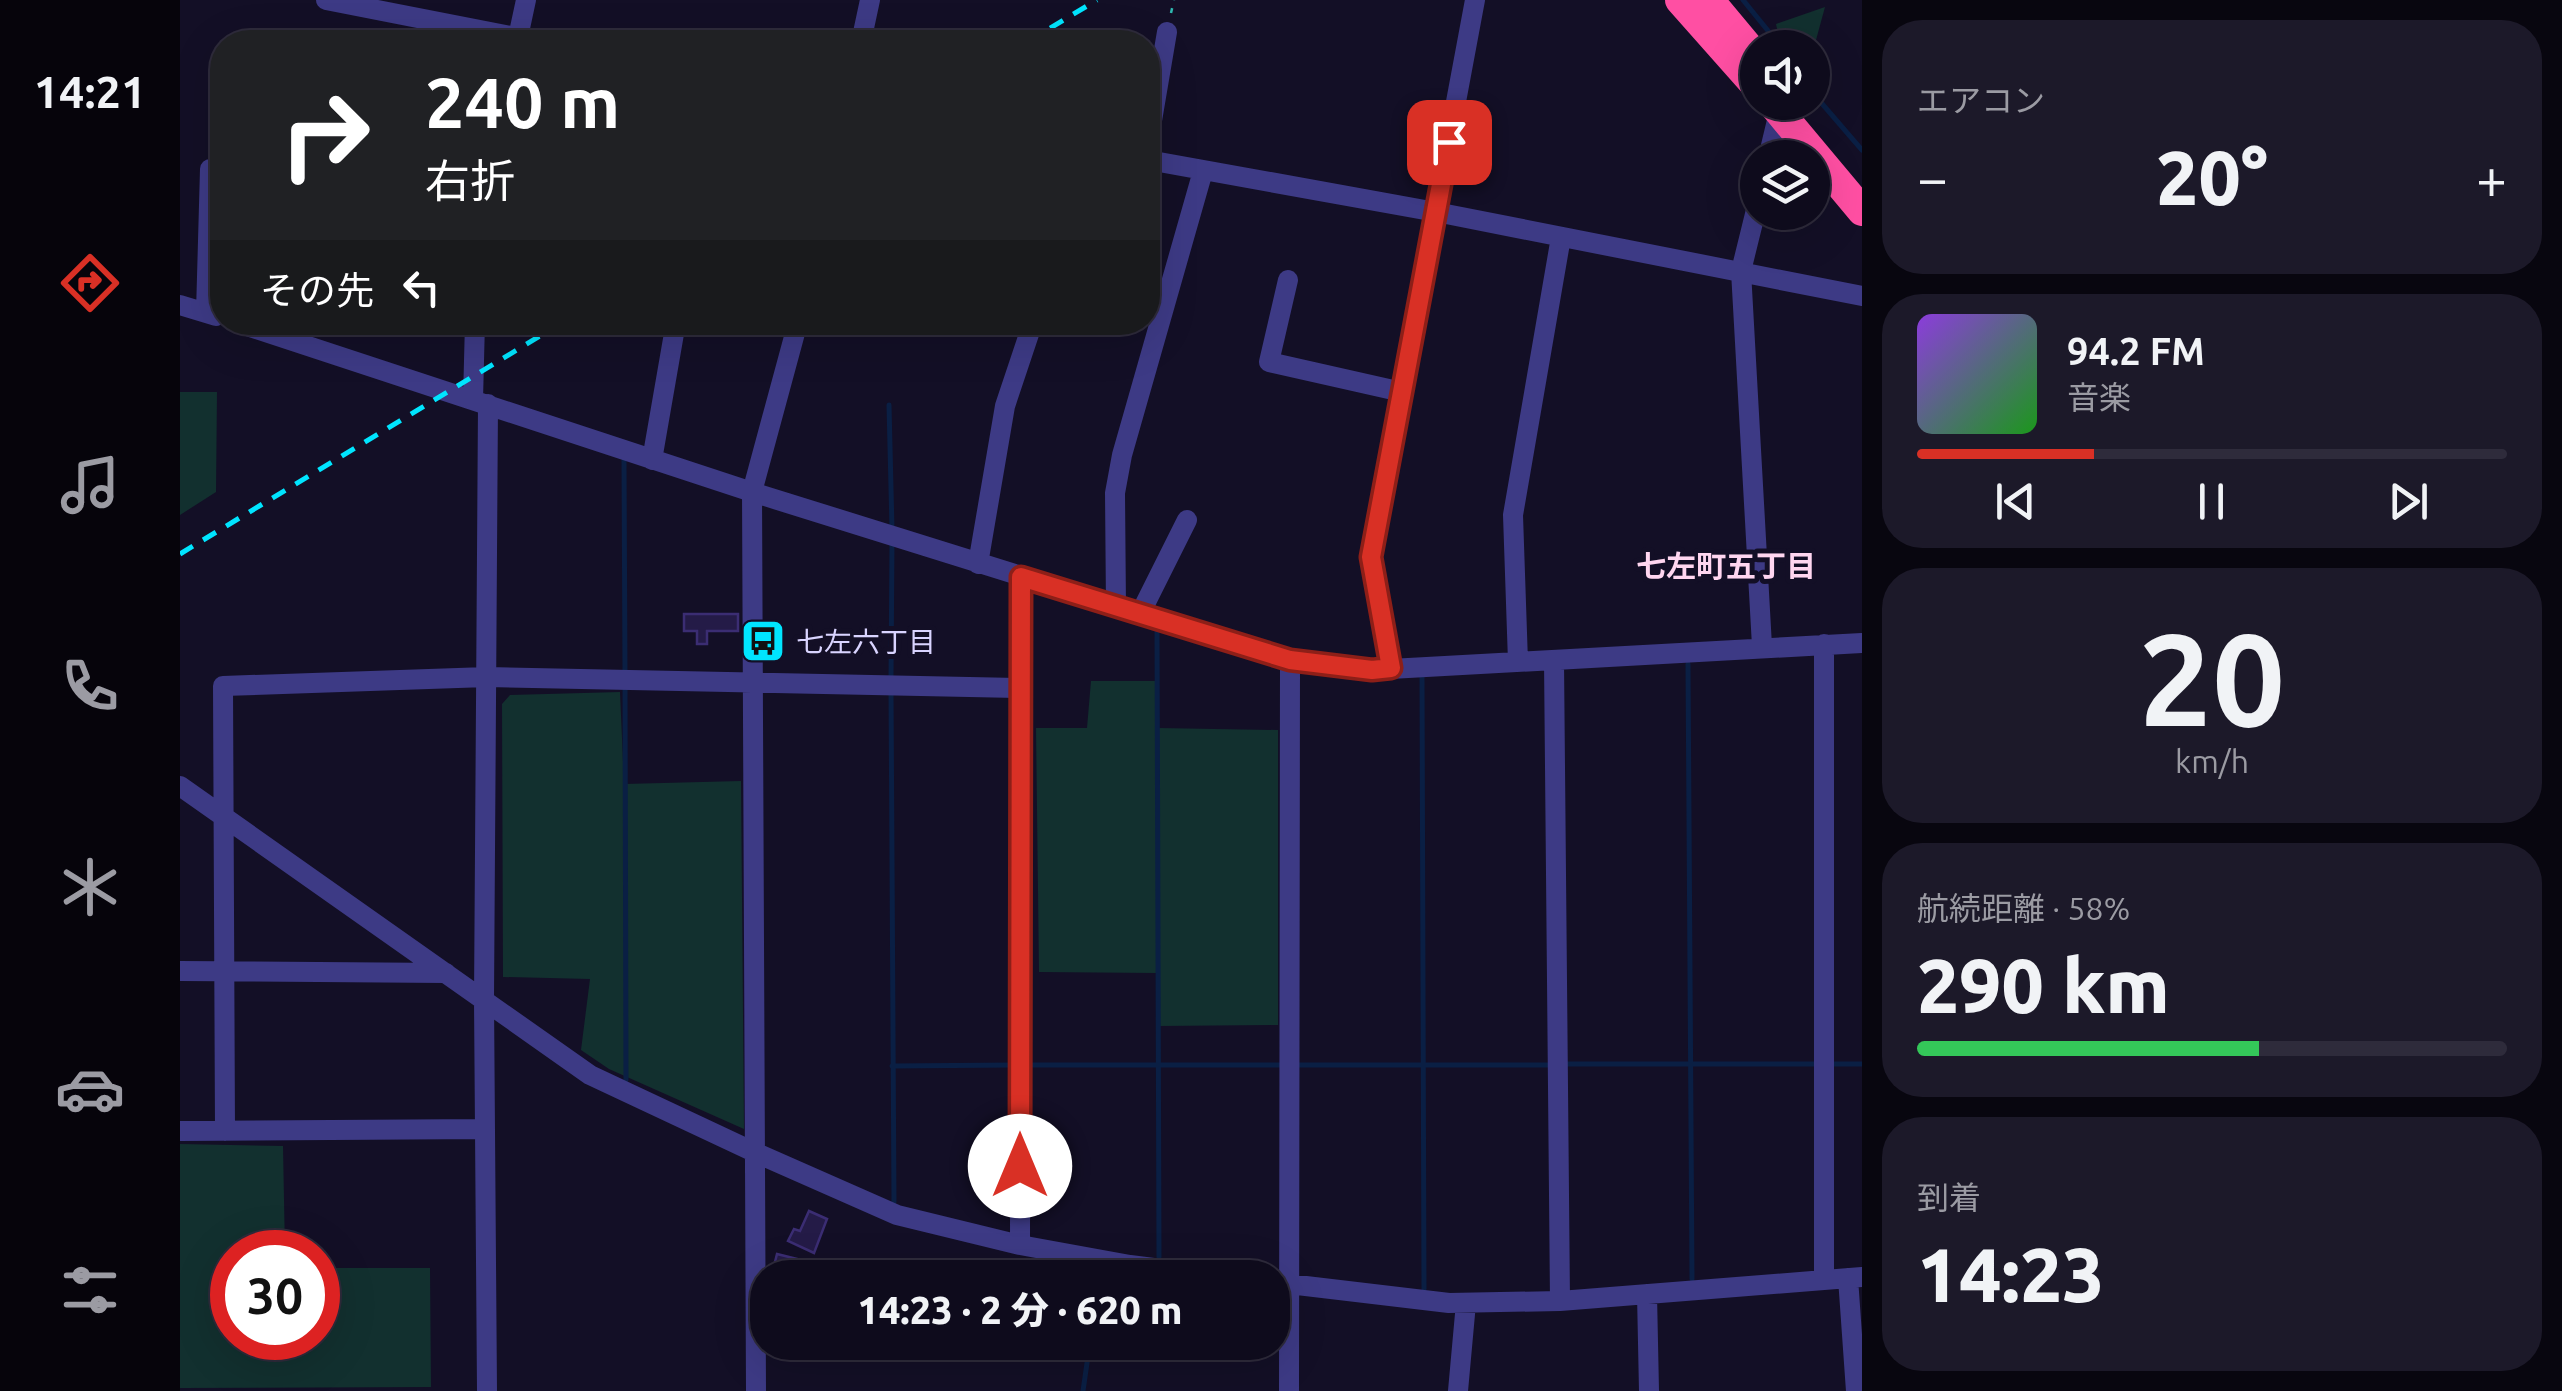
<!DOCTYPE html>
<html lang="ja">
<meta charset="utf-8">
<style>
:root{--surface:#0e0b1c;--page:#1c1929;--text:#f1f3f6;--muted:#9b9ba3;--line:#2e2b3b;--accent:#d93025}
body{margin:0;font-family:Ubuntu,"Noto Sans JP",sans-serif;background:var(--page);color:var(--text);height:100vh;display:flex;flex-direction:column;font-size:38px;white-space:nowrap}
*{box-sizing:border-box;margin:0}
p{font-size:32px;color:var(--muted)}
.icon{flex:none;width:55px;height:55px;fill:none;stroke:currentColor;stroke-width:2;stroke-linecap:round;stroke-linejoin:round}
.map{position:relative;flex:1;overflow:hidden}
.side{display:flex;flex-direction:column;gap:20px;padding:20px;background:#08060f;width:700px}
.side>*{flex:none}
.top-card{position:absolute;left:30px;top:30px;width:950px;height:305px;border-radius:40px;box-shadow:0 10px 40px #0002,0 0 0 2px var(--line);background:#202124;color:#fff;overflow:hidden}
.buttons{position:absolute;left:1560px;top:30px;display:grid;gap:20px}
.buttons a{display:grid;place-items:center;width:90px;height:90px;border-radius:50%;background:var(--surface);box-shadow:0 10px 40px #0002,0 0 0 2px var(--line);font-size:50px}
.speed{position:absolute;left:30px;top:1230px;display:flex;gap:20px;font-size:50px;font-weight:700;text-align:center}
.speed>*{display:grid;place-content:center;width:130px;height:130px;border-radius:50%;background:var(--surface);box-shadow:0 10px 40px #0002,0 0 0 2px var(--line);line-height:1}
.speed .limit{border:15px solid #d22;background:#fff;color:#111}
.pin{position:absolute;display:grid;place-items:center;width:85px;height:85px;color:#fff;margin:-42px;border-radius:20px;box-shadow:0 5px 15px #0006}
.me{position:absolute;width:110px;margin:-55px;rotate:0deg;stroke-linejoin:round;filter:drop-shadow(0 0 8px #0008)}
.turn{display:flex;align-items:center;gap:35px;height:210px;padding:0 50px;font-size:45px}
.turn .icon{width:130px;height:130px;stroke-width:2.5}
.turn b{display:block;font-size:70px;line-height:85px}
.then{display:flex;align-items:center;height:95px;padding:0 50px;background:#0003;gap:20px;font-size:38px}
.big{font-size:75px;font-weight:800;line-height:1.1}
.side .widget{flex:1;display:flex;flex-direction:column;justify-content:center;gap:15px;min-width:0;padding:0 35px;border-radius:40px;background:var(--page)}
.side .dial{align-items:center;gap:0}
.dial b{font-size:130px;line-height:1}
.song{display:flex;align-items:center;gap:30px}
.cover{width:120px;height:120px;border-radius:15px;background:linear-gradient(135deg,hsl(270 70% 55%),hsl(120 70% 35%))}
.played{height:10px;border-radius:5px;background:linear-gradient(90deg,var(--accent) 30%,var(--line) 30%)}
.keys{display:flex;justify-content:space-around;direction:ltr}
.heat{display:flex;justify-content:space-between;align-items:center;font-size:55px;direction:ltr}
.charge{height:15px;border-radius:8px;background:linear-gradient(90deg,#34c759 58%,var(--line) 0)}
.trip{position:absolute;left:570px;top:1260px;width:540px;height:100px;border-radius:40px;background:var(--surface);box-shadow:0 10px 40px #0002,0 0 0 2px var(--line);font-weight:800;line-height:100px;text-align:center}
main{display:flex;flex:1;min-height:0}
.tabs{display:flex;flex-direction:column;width:180px;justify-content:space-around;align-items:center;background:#06040b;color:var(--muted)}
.tabs .icon{width:70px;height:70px}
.tabs .active{color:var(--accent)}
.tabs b{font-size:45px;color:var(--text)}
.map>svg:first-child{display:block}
.green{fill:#12302f}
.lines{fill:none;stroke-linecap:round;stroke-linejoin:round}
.stream{stroke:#0a1f44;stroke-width:5}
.building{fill:#241b47;stroke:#3b2d73;stroke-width:2.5}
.path{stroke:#2fb8b0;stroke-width:2.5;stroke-dasharray:5 8;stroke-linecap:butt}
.minor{stroke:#3d3a85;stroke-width:20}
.highway{stroke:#ff4fa3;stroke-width:30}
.rail{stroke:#00e5ff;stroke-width:5;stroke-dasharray:15 12;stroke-linecap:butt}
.route-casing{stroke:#8d1f18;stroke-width:25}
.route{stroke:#d93025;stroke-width:18}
.labels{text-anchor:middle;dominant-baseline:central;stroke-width:10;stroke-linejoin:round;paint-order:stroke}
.poi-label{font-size:28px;fill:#d9d4ff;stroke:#130f26;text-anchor:start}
.neighbourhood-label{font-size:30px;font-weight:bold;fill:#ffd6f0;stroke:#130f26}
</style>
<main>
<nav class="tabs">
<b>14:21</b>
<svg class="icon active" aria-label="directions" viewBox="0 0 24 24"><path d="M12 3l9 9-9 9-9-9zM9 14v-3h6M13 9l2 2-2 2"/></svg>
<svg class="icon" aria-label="music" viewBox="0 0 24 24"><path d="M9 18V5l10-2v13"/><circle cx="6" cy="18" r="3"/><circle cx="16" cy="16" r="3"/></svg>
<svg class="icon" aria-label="phone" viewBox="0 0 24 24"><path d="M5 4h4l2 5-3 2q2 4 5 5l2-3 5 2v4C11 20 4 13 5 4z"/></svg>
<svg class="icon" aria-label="climate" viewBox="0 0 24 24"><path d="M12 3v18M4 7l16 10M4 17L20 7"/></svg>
<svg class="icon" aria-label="car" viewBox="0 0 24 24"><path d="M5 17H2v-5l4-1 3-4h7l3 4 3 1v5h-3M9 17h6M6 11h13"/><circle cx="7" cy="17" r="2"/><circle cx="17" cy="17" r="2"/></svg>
<svg class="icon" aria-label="filters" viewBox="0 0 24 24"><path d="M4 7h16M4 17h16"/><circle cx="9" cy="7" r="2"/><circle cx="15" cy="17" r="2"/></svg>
</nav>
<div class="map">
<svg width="1682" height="1391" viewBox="0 0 1682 1391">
<rect width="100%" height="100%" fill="#130f26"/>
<path class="green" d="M1645,7L1633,51L1632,48L1601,47L1596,24Z
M0,392H37L36,492L0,515Z
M911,681H976L978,728L1098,730V1025L979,1026L976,973L859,972L856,728H907Z
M440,692L444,784L561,781L564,1129L429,1069L401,1050L410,979L323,977L322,704L330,695Z
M0,1144L103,1146L105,1252H52V1338H138V1268H250L251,1387L0,1388Z"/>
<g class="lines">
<path class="stream" d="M1563,0L1602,48
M1632,92L1682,150
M709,405L712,529
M444,460L445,672
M977,629L979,1257
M1508,664L1512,1279
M1242,677L1244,1289
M711,679L712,540
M445,683L446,1080
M711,690L714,1202
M1385,1064H1639
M1650,1064H1682
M845,1065H1104
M1115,1065H1374
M712,1066L834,1065
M903,1391L910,1342"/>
</g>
<path class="building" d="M504,614H558V631H527V644H517V631H504Z
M629,1211L647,1219L634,1253L608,1241L614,1229L620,1231Z
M597,1254L633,1263L629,1278H591Z"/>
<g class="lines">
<path class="path" d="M991,13L994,0"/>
<path class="minor" d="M146,0L361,42
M337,42L346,0
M681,42L690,0
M968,144L987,32
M1588,158L1599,112
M968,160L1256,212L1682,296
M1578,202L1561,271L1582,646
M1108,280L1089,362L1222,392
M0,305L36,316
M26,313L30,169
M55,322L572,492L1110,660L1192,670L1682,643
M293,400L295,322
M472,460L496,322
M798,564L825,406L853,322
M936,607L935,493L942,455L1023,171
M960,614L1007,520
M1644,644V1279
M1374,660L1380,1301
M1338,662L1333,515L1381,237
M1211,669L1191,557L1295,0
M0,786L410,1075L574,1152L717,1215L840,1245L950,1265L1052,1278
M0,971L266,973
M0,1131L305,1129
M45,1131L43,686L307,677L838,688
M840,1245L841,577
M1668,1278L1676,1391
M1092,1282L1269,1303L1380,1301L1682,1277
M1467,1294L1469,1391
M307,1391L304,1000L308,404
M576,1391L572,492L618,322
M1109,1391L1110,660
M1278,1391L1286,1303"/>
<path class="highway" d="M1500,0L1578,88
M1529,0L1575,55
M1591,102L1682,211"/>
<path class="rail" d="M847,42L917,0
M0,554L383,322"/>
</g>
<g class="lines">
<defs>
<path id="route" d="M840,1166L841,577L1110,660L1192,670L1211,668L1191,557L1269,142"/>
</defs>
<use href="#route" class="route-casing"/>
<use href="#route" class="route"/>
</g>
<defs>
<symbol id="bus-square" viewBox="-11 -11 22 22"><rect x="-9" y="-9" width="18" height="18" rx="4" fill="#00e5ff" stroke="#130f26"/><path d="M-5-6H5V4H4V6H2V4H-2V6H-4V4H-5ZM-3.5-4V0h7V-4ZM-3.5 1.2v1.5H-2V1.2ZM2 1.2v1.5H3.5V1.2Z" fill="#111"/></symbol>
</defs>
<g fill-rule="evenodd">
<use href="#bus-square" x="558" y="616" width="50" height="50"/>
</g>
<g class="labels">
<g class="poi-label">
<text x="616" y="641">七左六丁目</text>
</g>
<g class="neighbourhood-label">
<text x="1546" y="566">七左町五丁目</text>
</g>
</g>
</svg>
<div class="buttons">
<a><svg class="icon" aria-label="sound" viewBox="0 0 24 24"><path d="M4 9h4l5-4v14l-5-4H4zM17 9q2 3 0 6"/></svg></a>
<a><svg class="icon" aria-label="layers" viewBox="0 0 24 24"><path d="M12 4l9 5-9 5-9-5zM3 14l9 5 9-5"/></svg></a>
</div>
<div class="speed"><div class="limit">30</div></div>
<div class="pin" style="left:1269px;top:142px;background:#d93025"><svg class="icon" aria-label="arrive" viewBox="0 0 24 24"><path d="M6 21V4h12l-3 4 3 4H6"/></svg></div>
<svg class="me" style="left:840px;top:1166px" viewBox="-20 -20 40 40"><circle r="19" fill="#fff"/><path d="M0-13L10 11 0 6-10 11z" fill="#d93025"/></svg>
<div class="trip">14:23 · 2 分 · 620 m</div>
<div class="top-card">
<div class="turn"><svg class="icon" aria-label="right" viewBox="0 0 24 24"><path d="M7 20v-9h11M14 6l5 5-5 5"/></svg><div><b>240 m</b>右折</div></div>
<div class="then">その先<svg class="icon" aria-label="left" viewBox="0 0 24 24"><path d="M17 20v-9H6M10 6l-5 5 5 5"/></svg></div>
</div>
</div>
<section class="side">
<div class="widget"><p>エアコン</p>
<div class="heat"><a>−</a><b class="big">20°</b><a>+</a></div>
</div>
<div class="widget">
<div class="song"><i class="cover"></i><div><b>94.2 FM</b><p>音楽</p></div></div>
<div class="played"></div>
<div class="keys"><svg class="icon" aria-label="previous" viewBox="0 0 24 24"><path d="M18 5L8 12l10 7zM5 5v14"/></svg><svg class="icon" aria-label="pause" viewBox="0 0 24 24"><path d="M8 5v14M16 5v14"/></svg><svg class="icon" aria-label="next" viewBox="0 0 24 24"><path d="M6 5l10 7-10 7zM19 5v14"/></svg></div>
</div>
<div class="widget dial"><b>20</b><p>km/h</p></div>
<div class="widget"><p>航続距離 · 58%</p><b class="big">290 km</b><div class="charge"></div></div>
<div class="widget"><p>到着</p><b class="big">14:23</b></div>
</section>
</main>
